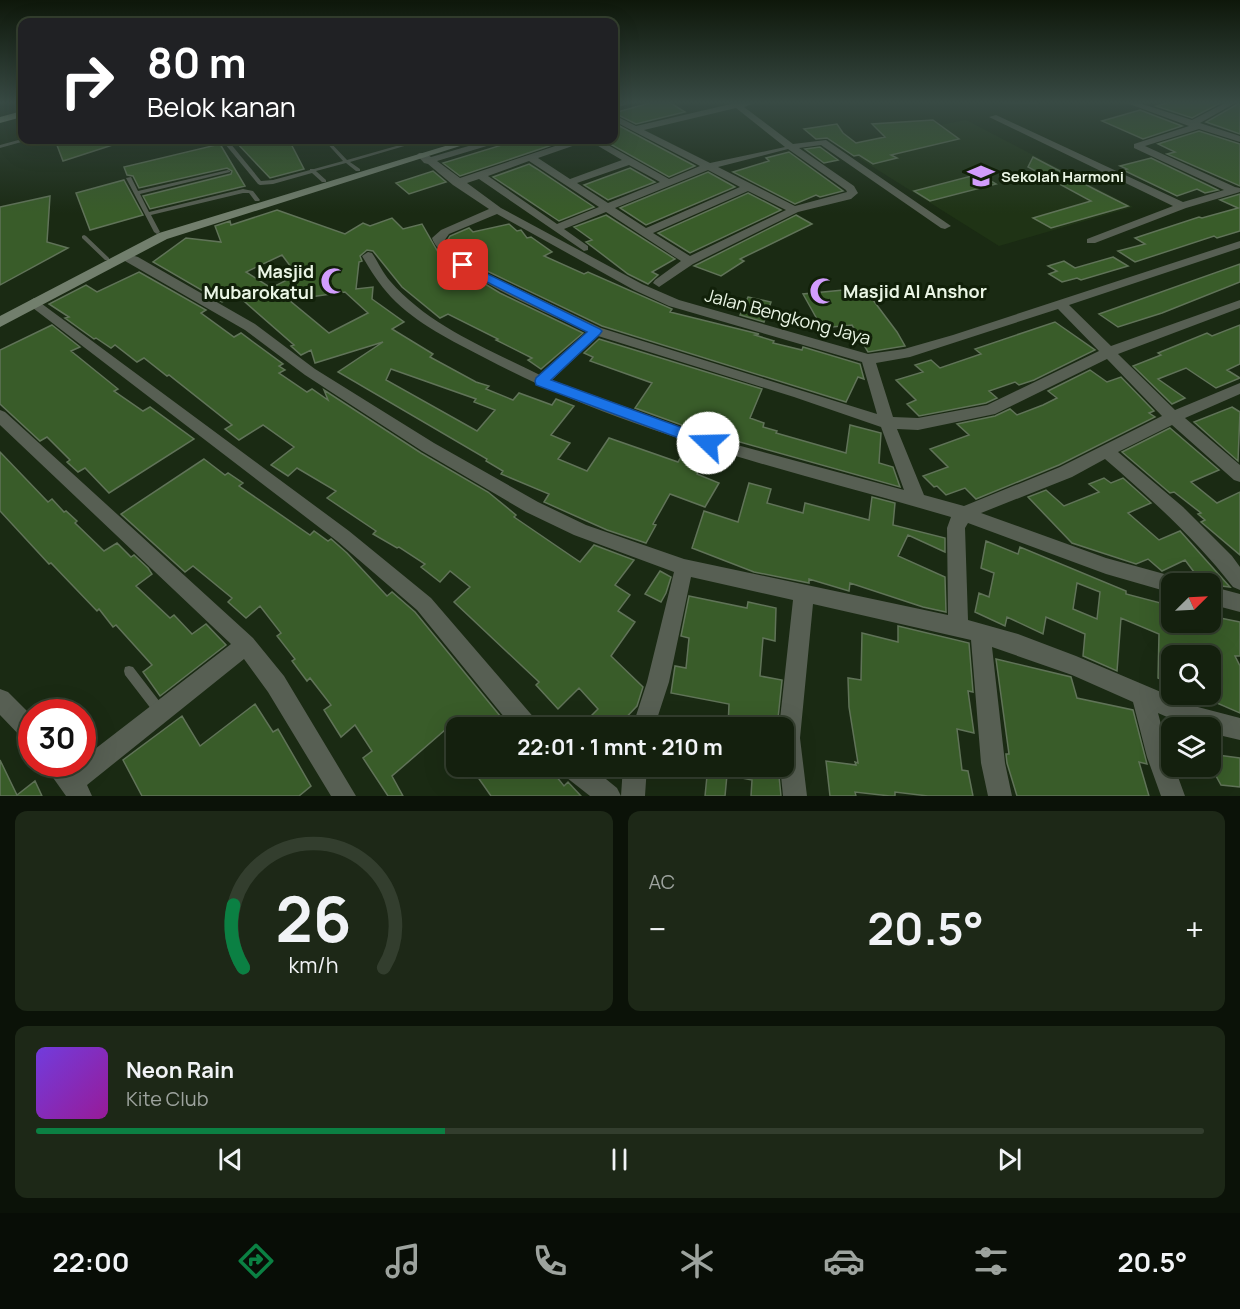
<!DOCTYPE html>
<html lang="id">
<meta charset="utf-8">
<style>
:root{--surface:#14200e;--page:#1d2817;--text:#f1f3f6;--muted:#9da39e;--line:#333e2e;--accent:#0b8043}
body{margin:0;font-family:Manrope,sans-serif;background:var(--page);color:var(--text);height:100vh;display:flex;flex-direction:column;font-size:22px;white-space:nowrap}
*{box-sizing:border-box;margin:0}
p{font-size:20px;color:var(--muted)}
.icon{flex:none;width:33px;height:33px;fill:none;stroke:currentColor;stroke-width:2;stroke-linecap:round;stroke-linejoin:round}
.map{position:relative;height:796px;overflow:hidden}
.drawer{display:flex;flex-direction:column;gap:15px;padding:15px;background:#0b1208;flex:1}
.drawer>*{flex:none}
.guide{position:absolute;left:18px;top:18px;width:600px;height:126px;border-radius:12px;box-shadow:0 6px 24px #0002,0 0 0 2px var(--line);background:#202124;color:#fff;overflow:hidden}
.needle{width:39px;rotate:66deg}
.tools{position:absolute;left:1161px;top:573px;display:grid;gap:12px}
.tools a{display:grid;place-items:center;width:60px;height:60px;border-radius:12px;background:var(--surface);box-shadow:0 6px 24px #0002,0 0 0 2px var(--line);font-size:30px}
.speed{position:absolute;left:18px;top:699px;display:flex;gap:12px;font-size:30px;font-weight:700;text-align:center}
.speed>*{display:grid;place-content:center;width:78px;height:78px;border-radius:50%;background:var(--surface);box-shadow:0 6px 24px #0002,0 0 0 2px var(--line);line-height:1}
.speed .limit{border:9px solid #d22;background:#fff;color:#111}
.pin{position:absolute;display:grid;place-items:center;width:51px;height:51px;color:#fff;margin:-26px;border-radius:12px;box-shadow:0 3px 9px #0006}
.me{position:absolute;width:66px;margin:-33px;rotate:291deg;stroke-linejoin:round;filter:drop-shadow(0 0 4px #0008)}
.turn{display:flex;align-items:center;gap:21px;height:126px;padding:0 30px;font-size:27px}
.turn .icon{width:78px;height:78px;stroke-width:2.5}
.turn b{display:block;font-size:42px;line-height:51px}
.big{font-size:45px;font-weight:700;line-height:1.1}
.drawer .widget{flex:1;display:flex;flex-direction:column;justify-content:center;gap:9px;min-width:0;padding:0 21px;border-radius:12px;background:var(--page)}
.drawer .dial{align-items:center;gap:0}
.dial svg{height:156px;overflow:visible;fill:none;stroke:var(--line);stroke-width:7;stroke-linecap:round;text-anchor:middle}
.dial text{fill:var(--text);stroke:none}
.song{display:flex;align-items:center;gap:18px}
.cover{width:72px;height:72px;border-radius:9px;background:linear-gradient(135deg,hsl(260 70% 55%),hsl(300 70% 35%))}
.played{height:6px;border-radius:3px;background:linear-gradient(90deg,var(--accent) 35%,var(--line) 35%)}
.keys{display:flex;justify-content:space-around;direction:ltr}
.heat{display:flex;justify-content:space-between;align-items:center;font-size:33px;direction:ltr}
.drawer .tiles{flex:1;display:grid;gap:15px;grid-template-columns:1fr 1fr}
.widget:last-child{grid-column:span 2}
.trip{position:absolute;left:446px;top:717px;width:348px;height:60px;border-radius:12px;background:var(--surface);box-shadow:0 6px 24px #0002,0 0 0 2px var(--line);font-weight:700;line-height:60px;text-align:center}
.tab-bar{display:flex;height:96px;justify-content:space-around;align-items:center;background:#080d06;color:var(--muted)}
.tab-bar .icon{width:42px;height:42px}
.tab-bar .selected{color:var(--accent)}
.tab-bar b{font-size:27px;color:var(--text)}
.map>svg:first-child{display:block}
.built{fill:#1f3315}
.building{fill:#395c29;stroke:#607358;stroke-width:1.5;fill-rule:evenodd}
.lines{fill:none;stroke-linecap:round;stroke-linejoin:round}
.service{fill:#575f53;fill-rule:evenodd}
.minor{fill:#575f53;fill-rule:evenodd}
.secondary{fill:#727f6d;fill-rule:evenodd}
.primary{fill:#889881;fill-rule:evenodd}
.route{fill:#1a73e8;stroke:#114b97;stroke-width:1.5}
.labels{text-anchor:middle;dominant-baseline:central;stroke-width:6;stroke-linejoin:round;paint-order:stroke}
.far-poi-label{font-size:15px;font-weight:bold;fill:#eaf5e5;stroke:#112009;text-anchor:start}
.poi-label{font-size:18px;font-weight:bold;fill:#eaf5e5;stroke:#112009;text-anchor:end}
.street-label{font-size:18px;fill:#eaf5e5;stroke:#112009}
</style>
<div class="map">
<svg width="1240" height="796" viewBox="0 0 1240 796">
<rect width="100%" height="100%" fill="#1a2a13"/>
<path class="built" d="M966,120L1133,207L999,246L838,145Z"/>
<path class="building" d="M653,102H669L685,112L636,124L614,113Z
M1171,102H1222L1192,118L1156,106Z
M1240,102V134L1206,122L1238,104Z
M1140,110L1182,126L1143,139L1102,121Z
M933,120L959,139L891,155L897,158L873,164L859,155L854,156L827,138L816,139L804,129L837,124L843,133L856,143L885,137L872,124Z
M614,123L695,166L669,177L603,140H614Z
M1199,131L1240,144V186L1167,154L1175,152L1158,144Z
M55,140H122V142L63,161Z
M234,140H289L304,169L270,178Z
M518,140H561V142L460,176L443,163Z
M220,144L245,186L150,209L143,196L231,174L232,171L227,168L139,188L133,176L127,175L124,167Z
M820,147L838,160L824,163L805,149Z
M789,152L843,191L820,197L816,195L795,204L733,172L769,161L766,158Z
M1033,157L1098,191L1128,206L1051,228L1033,218L1091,201L1028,167Z
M1151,158L1218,190L1205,193L1197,189L1177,196L1123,170L1127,169L1120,166Z
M529,164L537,169L594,207L559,221L493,177Z
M630,168L655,182L608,200L584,185Z
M433,171L446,182L409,194L396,183Z
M708,172L735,187L646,225L620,208Z
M979,174L996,184L930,201L914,191Z
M124,180L143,215L90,230L76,193Z
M748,193L781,210L690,253L658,233Z
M1240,194V231L1217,238L1214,236L1135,262L1118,251L1145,244L1135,238L1199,217L1202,218L1238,208L1220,200Z
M50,196L47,242L68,248L0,285V207Z
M277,210L345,234L363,223L370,226L392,218L403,229L422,224L438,252L455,266L500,293L583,333L541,369L528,360L532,358L496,340L498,339L448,314L440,318L402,287L373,251L367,250L360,256L362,261L359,262L356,289L373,287L372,299L404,322L392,329L433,354L430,357L476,382L489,386L486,389L513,400L519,393L552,405L556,399L574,406L551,435L570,443L558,459L587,471L609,438L678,462L688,444L707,450L697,474L719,483L705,507L670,494L653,524L656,525L646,543L607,530L544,502L549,494L501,474L503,471L486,461L487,459L338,372L383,342L315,363L311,350L301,355L291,346L294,345L237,295L222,302L153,262L186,238L221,242L215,226L230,221L231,225ZM282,255L297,275L271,288L246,272ZM345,292L368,313L329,333L289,300ZM391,369L476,399L474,402L495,410L477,431L386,380Z
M606,215L675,259L652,272L658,275L648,284L628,274L586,242L592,240L574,227Z
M796,215L812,224L740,259L744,261L721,276L694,266Z
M509,224L517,231L521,230L527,238L531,237L552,252L544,256L584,274L588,272L672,309L670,312L759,334L755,335L774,341L773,343L802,350L803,347L860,364L864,379L858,377L846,402L602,326L487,271L468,260L447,241L450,236L469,228L473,232Z
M1113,257L1128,266L1081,280L1077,278L1062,282L1049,274L1057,271L1048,266L1064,261L1075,268Z
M1240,264V282L1162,313L1118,327L1099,314Z
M139,272L206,310L201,313L234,337L241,333L283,364L279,366L285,370L279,373L307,392L312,389L328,400L324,390L421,453L488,492L516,515L514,517L580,562L594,545L634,560L615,585L630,595L618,611L635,622L611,656L643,687L637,706L616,728H600L590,717L598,709L579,688L558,709L536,685L539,682L454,602L470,587L450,571L440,582L421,567L425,564L399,547L397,548L373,534L376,531L327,498L336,491L297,468L288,476L271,465L294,447L263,425L239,440L225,429L232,425L169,375L167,376L144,358L137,362L115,345L111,348L96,338L94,339L65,318L69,317L49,304L86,285L97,292Z
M864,288L897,332L905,346L868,352L852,325L822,328L803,294Z
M748,297L771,302L764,322L740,315Z
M1055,322L1095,350L1034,380L1019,385L1015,382L989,391L997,398L986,403L919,416L907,404L916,400L896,380L923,372L915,365L931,360L940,368L981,354L975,349Z
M52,325L80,347L71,351L118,389L114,391L143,411L150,407L194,439L109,493L85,468L78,472L67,462L70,460L47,437L40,441L0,404V350Z
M1240,325V364L1227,370L1240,378L1216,388L1186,368L1158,379L1185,398L1172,404L1133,366L1161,355L1158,353L1207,333L1212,336Z
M599,339L762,389L750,418L764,423L763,427L777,431L776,433L846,453L850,425L881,433L879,463L893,467L900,487L715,435L712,436L635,408L652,383L590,361L593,357L584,353Z
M1090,370L1107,382L1121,377L1154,411L1149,413L1155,417L1059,465L976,499L965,488L946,495L937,486L934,487L923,476L948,467L930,449L969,435L957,424L995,416L1010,409L1017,415L1043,405L1057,398L1048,391Z
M1232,407L1240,412L1238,461L1194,422Z
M1170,428L1219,470L1191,482L1217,503L1240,492V555L1201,522L1205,520L1198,514L1201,513L1174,492L1170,493L1122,452Z
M0,452L48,502L52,499L64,512L66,511L77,521L75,523L104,551L117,543L131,557L134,555L148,568L152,574L136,586L170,618L174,615L192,634L206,624L226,645L160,696L143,672L152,665L116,625L113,627L99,609L97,611L51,563L49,564L0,511Z
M204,459L225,475L228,473L243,483L239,486L310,535L314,531L328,541L331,539L347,553L387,596L392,592L415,612L510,728H454L448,733L445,730L392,776L403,796H388L363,758L372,751L355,725L341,737L324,710L331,705L310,678L307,681L292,661L295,659L277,636L281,633L260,606L246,618L228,602L232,598L193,566L185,572L121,514Z
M1104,478L1111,483L1123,478L1151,503L1128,513L1159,540L1180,531L1230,587L1203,584L1185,560L1162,571L1148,559L1136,564L1072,543L1028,497L1046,490L1064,506L1099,492L1089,484Z
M749,483L771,489L767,503L803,513L805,503L869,520L872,497L895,503L893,525L945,538V552L908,535L898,556L945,577L946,612L923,607L850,583L849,591L809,579V583L754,572L692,548L704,511L738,522Z
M986,541L1018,554L1020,547L1126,591V594L1172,606V622H1210V616L1240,622V656H1235L1240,666V713L1210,700V656H1172V684L1158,678L1159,634L1121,618L1117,671L1083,656L1085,634L1046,617L1043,634L1007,617L1005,626L975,612L979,593L989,597L994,573L981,568ZM1077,583L1100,592L1097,619L1073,609Z
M660,571L671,577L666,593L661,602L645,594Z
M689,596L747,608L748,602L776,608L775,641L763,638L760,676L782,680L777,728H728L729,704L671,693L675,666L686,668L689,638L681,636Z
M898,626L969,643L973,692L968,691L974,733L957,729L962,770L968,771L973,796H928L895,792V796H890L855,792L856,796H830L826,761L856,765L855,762L858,763L849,707L848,678L861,680L862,633L898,642Z
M996,659L1071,677L1077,698L1133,710L1147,764L1139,762L1149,796H1017L1007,763L1006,754H1009Z
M255,704L273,732L278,729L311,786L299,796H142L123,760L182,716L200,746Z
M1210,754L1240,758V787L1221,785L1210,765Z
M0,760L17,795L35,781L42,796H0Z
M470,766H548L564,786L568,782L581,796H491Z
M708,766H778L781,796H751L752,780L727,775L725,796H705Z"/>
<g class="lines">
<path class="service" d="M1002,102H1037L1038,103L1036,104L1004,103Z
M22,139L25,140V141L0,148V145Z
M228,140H232L230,143L261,181L273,180L310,170V169H314L343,161L324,140H328L347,160L414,141L418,142L350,162L360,169V171H356L346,163L316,171L326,180V182H322L312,173L273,184L260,185L258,184L225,144V143Z
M228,170L230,171V172L140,194L149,212L243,189L253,191L260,200L259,201H255L249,193H243L151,215L160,232L157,234L154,232L126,178L131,177L138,191Z
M84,235L86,236L109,258V260H105L82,238V236Z
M129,666L133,667L163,706L164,710L163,714L159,715L155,714L125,675L124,671L125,667Z"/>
<path class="minor" d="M621,102H636L614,108V104Z
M729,102H757L744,107L793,144L826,140L951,226L945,229L941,228L821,145L799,148L854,186L858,193L851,199L798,212L693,264L659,287L653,283L655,280L681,261L606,212L564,229L588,246V250L584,251L479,179L467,183L501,208L642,284L679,300L868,354L904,349L953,335L1240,241V248L1069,305L1111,346L1240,300V308L1118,354L1175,410L1240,383V394L1185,418L1240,465V482L1234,480L1172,425L1118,452L1183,507L1232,556L1240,567V590L1233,587C1196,539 1151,499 1105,459L1072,477L981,513L1106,558L1179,578L1181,584H1172V593L1106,574L968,523L965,528L968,620L1018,634L1076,656L1194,706L1240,718V740L1210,733V728H1192L1158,713L1172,766H1174L1185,796H1161L1147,757L1133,702L1072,675L992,647L1005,763L1012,796H988L981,763L971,640L813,604L800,738L807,796H783L780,766H783V728H779L793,600L691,577L669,682L654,728H632L647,682L674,572L574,535L526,512L422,451L305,375L245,330L118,257L124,253L138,257L255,324L315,369L434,443L538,502L586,525L684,559L948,615L947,528L951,517C794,471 631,436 485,358C452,341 417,324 391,297C379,284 371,271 362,256L368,252L372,253C378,262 383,273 390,281C429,326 488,349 540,375L587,332C555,316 442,270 432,238L441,230L489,209L453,185L428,164L424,163L417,155L419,153H425L431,157L489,140H501L500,142L437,161L460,178L573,140H585L584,142L538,158L570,179L622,160L588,140H599L669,179L700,166L614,121V115L636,126L731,104ZM736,108L785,147L710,163L644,130ZM788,149L846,190L847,192L795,206L718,167ZM529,161L599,207L557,224L488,176ZM629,165L660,182L608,203L577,183ZM708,170L740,187L646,228L615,208ZM748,191L786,210L690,256L653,233ZM497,214L634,290L669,306L862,362L877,414L601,328L486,273L467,262L444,241L449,234ZM1058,309L1099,351L987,405L918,418L893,417L876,363L910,357ZM598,336L794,397L881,427L904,490L711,438L552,380ZM1107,359L1162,416L1060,467L964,506L924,495L897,429L918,430L995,414Z
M1124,102H1136L1192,120L1227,102H1237L1200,123L1240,136V142L1199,129L1145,146L1235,187L1240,188V192L1186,208L1095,243H1087V239L1173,206L989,117L996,115L1183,202L1224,190L1134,148V144L1189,126Z
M34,298L349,531L431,598L536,720L539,728H513L417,610L337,541L29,305L28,302Z
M0,410L5,412L253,638L284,676L356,796H331L268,692L244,659L87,785L92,796H66L49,772L46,764H71L73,766L82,764V759L231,644L0,425Z
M1210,586L1240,594V612L1210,604Z
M0,689L8,692L32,716V743L24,740L0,715Z
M559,766H590L617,788L621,796H590L562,774Z
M623,766H647L645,796H621Z"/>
<path class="secondary" d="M465,140H479L167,239L0,327V316L159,233Z"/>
<path class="primary" d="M22,111V117L0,123V117Z"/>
</g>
<linearGradient id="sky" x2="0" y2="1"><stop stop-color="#0e170a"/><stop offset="0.48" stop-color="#384a44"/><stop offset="1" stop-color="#384a44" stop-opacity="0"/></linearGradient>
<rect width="1240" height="213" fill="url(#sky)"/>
<path class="route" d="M463,262L600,329L602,331L600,334L551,380L713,439L715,443L713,447H703L536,385L535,381L536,378L587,332L459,268V263Z"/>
<defs>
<symbol id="school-bare" viewBox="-9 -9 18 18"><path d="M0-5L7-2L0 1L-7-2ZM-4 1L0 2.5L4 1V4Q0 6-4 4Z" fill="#d29dfd" stroke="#112009" stroke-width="2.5" paint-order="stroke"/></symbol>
<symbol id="mosque-bare" viewBox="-9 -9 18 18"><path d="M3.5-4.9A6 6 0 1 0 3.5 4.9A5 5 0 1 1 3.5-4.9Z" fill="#d29dfd" stroke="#112009" stroke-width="2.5" paint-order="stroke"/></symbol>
</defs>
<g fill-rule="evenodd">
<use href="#school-bare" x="962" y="157" width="38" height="38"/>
<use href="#mosque-bare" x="315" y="262" width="38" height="38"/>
<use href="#mosque-bare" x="804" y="272" width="38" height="38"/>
</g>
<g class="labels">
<g class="far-poi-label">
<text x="1001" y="176">Sekolah Harmoni</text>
</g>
<g class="poi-label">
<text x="314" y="271">Masjid<tspan x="314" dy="21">Mubarokatul</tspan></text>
<text x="843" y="291" text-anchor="start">Masjid Al Anshor</text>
</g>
<g class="street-label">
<text transform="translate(788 316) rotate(15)">Jalan Bengkong Jaya</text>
</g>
</g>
</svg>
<div class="tools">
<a><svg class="needle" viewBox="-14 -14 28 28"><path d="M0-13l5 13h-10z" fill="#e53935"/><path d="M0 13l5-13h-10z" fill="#9da39e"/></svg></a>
<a><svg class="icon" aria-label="search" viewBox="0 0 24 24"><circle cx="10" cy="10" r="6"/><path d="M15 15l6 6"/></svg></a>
<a><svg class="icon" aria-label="layers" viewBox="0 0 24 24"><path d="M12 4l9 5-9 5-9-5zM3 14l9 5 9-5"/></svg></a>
</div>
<div class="speed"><div class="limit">30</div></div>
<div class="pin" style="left:463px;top:265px;background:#d93025"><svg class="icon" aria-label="arrive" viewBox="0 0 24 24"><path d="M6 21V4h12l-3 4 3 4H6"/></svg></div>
<svg class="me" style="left:708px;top:443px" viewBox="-20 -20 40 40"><circle r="19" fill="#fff"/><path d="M0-13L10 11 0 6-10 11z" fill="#1a73e8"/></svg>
<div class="trip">22:01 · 1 mnt · 210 m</div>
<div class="guide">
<div class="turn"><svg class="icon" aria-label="right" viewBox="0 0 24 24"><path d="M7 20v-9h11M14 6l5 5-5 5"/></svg><div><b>80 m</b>Belok kanan</div></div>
</div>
</div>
<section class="drawer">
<div class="tiles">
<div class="widget dial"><svg viewBox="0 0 100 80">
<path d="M14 69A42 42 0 1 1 86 69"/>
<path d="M14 69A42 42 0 0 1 9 37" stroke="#0b8043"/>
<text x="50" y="56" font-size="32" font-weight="700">26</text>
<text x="50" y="72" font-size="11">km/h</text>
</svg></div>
<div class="widget"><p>AC</p>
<div class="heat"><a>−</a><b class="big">20.5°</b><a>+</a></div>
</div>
<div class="widget">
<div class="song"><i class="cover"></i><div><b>Neon Rain</b><p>Kite Club</p></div></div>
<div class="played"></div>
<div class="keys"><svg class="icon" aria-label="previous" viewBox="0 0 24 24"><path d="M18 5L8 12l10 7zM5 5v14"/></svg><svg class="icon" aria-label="pause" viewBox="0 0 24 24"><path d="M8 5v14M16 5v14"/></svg><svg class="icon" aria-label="next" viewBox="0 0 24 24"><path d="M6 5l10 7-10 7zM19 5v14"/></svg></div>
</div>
</div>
</section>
<nav class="tab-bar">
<b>22:00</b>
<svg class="icon selected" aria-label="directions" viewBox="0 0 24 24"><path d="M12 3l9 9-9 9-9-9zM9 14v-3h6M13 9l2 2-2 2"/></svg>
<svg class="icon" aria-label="music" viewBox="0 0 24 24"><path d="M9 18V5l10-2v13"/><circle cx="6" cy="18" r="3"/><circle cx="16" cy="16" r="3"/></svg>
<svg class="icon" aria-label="phone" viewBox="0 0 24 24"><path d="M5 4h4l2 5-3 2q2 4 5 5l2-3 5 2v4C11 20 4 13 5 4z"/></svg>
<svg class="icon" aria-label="climate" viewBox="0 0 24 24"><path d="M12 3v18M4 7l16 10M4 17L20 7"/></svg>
<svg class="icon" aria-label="car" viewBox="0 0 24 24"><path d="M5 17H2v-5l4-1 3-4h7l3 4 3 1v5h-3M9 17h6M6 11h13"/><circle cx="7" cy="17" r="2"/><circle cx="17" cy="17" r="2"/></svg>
<svg class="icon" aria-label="filters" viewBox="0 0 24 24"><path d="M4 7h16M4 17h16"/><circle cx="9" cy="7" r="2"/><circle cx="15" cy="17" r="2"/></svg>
<b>20.5°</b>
</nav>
